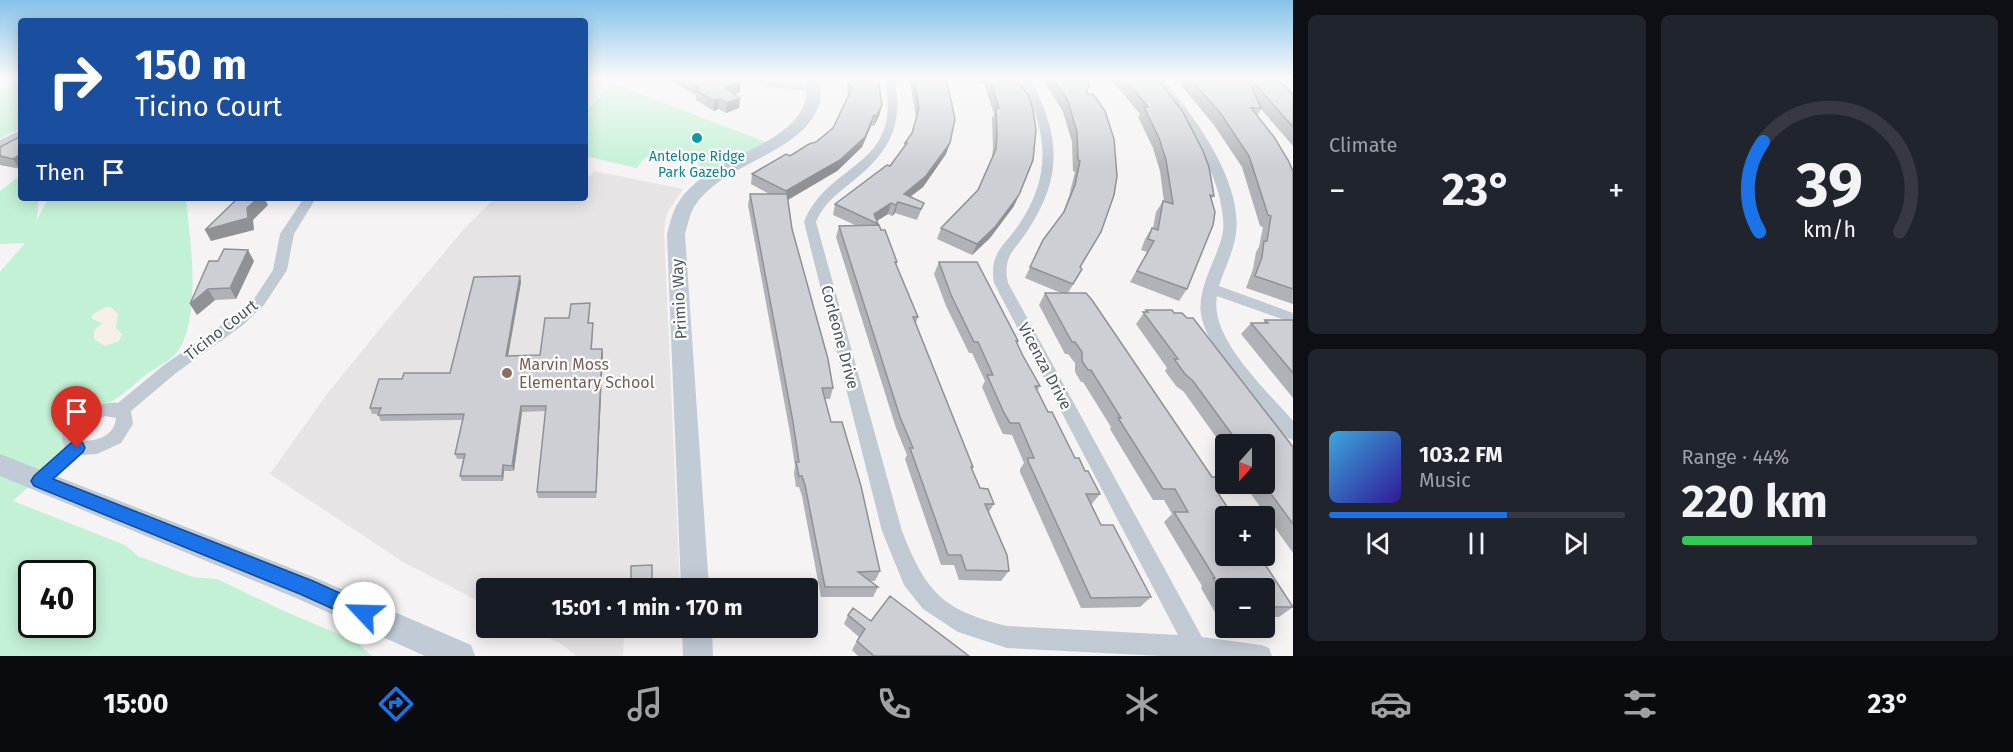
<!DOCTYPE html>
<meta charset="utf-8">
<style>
:root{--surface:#171b24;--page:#20242c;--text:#f1f3f6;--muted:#9ea1a6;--line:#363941;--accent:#1a73e8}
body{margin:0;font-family:"Fira Sans",sans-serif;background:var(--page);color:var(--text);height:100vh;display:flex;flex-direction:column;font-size:22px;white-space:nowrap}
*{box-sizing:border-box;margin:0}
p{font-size:20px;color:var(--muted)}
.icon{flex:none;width:33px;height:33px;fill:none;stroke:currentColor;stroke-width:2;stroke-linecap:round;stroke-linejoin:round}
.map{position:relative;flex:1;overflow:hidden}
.side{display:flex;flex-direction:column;gap:15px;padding:15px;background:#0d0f14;width:720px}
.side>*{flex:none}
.hud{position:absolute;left:18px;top:18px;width:570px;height:183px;border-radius:6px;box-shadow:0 3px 15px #0003;background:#1a4fa0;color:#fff;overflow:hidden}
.needle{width:39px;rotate:201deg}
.buttons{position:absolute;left:1215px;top:434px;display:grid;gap:12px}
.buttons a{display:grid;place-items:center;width:60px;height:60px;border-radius:6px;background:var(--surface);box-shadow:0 3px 15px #0003;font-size:30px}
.speed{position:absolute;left:18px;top:560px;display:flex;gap:12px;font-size:30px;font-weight:700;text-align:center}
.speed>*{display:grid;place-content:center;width:78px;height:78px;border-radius:50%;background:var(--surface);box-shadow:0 3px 15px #0003;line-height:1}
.speed .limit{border:3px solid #111;border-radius:9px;background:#fff;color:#111}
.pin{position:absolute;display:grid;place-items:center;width:51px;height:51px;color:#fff;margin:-62px -26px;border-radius:50% 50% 50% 0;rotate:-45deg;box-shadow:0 0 6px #0007}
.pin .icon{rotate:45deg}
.me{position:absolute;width:66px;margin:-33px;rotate:294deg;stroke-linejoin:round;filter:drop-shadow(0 0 4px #0008)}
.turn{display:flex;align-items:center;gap:21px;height:126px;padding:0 18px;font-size:27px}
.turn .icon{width:78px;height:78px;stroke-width:2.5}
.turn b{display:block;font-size:42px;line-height:51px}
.then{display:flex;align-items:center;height:57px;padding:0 18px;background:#0003;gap:12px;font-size:22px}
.big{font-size:45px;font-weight:700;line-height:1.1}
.side .card{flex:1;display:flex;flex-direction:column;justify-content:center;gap:9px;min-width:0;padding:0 21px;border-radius:9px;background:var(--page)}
.side .dial{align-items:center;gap:0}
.dial svg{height:156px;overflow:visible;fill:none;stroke:var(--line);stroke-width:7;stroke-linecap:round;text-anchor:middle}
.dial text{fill:var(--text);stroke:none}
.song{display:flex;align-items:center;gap:18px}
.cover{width:72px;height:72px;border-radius:9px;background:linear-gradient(135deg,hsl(200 70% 55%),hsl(250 70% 35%))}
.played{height:6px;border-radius:3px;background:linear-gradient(90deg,var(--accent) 60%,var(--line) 60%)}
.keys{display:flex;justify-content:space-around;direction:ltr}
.heat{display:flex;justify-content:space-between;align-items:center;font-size:33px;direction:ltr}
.charge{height:9px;border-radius:4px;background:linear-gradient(90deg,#34c759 44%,var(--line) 0)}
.side .tiles{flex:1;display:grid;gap:15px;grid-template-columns:repeat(2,1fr)}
.trip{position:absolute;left:476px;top:578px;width:342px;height:60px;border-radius:6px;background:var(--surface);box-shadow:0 3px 15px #0003;font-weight:700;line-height:60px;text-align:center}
.tabs{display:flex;height:96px;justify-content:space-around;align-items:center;background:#090b0e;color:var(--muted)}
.tabs .icon{width:42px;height:42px}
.tabs .selected{color:var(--accent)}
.tabs b{font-size:27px;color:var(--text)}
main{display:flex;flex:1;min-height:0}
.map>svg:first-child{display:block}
.education{fill:#e6e4e5}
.green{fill:#c3f1d5;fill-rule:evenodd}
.sand{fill:#f5f0e5}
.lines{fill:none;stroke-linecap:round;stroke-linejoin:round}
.street{fill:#c1cad2;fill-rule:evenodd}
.secondary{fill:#c1cbd6;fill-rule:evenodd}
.wall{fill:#b0b2b7}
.shaded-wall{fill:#909195}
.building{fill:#cdcfd5;stroke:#909195;stroke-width:1.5}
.route{fill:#1a73e8;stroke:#114b97;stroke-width:1.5}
.culture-dot{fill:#0f9aa8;stroke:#fff;stroke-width:2}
.education-dot{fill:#8d6e63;stroke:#fff;stroke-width:2}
.labels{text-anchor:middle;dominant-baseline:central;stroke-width:4.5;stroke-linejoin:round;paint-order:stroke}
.far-culture-label{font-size:14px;fill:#0d838f;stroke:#fff}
.street-label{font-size:16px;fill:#4a5661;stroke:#fff}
.education-label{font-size:16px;fill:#785e54;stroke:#fff;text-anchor:start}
</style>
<main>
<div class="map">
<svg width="1293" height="656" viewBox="0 0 1293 656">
<rect width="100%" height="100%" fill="#f5f3f3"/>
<path class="education" d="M594,171L683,189L667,213L664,231L680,588H486V605L403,562L270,474L327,394L379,330L464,229L495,198H585V176H591Z
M528,627H667L662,633L624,634L623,656H576L563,645Z"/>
<path class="green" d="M21,83V128L0,138V90Z
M612,83L766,142L709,172L702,169L693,157C672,151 648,147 637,168L585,156V113Z
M21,175V198H39L35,241L37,220L48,198H186C190,239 202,316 178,351C173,360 151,370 142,378C124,393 111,405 89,412L72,448L13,501L125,545L138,556L193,577L217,579L284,611L355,641L372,656H0V272L25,243L0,244V191ZM32,573H82V624H32Z"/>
<path class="sand" d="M105,307H111L118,314L116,328L122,334L119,341L105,346L94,339V331L102,323L92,319V315Z"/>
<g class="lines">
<path class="street" d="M739,77C764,77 790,83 815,86L820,89L815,92L767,87Z
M884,77H894C905,124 889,152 853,181C837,194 824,203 816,222L902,531C926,592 942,610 1007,626L1178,635L994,283C989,254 1003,247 1018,226C1053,175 1048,130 1019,77H1029C1060,133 1064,175 1028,230C1015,251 1002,255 1008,283L1202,637L1261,645L1269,648L1272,656H1162L1007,648L958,632L923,609L904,585L882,531L804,222C829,160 905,169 884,77Z
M1150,77H1161C1193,114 1243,181 1236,233C1234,251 1224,269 1219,286L1293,313V323L1217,296C1209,339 1267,390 1293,421V440L1287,438C1261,406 1212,358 1202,319C1195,293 1214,264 1221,240C1226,226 1222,209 1219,195C1206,148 1179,115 1150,77Z
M21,130V137L0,147V140Z
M304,198H316L294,234L287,270L264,305L243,325L176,373L131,411L133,424L121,443L97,454L81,455L46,487L40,489L34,487L31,481L34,475L65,448C50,420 96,400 118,403L164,365L233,317L254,299L273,270L280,234ZM105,416L116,418C115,436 95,443 79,440L82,430Z"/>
<path class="secondary" d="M807,77H821C820,86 822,97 819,105C802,154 726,161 696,204C690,212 688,224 685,234L709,588H681L667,234C670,224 672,212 678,203C706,157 787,148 804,105C807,97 806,86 807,77Z
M0,454L316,578L471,645L475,656H425L296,598L0,476Z
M682,627H712L713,656H683Z"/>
</g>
<path class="wall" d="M675,77H733L740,92L734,94L740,98L739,108L726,113L718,109L714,111L696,100V95L674,83Z
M844,77H878L882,105L879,116L874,126H871L862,147L837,171L788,200L792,229L833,388L830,399H825L831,422L880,571L875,581H870L878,587L873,597H821L802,496L799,487H796L794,473L795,466L790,433L748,205L750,194H769L751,184L752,174L816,142L833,128L848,96L847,80L845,79Z
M907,77H946L950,143L946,154L923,187L910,197L924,203L917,220L895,213L892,216L888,214L877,221L878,225L897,262L896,265L918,317L916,323L973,467L972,469L980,488L994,504L989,512L1009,571L1001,581L959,580L954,565H941L905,459L907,455L896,428L836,237L839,226L855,225L833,215L835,204L890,166L903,148L905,143L912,133L916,118L911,87Z
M977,77H1015L1014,206L990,238L972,255L937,239L941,228L978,190L992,158L993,147L992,118L994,114L984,84H981Z
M1041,77H1086V94L1095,243L1080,267L1082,269L1068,293L1212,477L1225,490L1220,495L1293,607L1279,617H1264V588H1226V617H1219L1216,614L1201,588L1202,586L1164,522L1172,514L1164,500H1153L1110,429L1111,427L1083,382H1081L1075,372V363L1068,354H1065L1039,305L1045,293H1061L1025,278L1043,240L1062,215L1069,196L1075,172L1073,171L1072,142L1063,112Z
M1109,77H1155L1214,196L1211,199L1187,289L1179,301L1130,282L1147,252L1141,250L1145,239L1152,228H1153L1156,212L1163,201L1164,202L1160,171L1153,148L1138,117L1140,114Z
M1174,77H1275L1293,94V146L1261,109L1257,116L1293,171V304L1246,288L1253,269L1256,252L1259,247L1263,227L1260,226L1242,167L1214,125Z
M1282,77H1293V81L1287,82Z
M21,136V169L0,165V147Z
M209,261H254L236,299L215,300L197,315L190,304Z
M939,262L1018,341L1017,344L1040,386L1037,391L1043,402L1075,458L1085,471L1100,494L1091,505L1101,525L1151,597L1140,607L1081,608L1020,472V469L1024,463L1012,435L1003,434L998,424L982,387L985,381L972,353H969L946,306L934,274Z
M520,276L521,282L508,356L540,355L569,318L590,303L589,323L593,329L592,349H602L603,355L596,498H538L537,492L546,411L522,412L514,471H504L503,481H462L460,476L463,459H457L455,454L463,420L381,421L378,415L379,414H372L370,408L402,379L450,373Z
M1146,310L1293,447V553L1246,487L1249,485L1248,483H1264V444H1226V451L1184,392L1176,386L1165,371L1167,368L1136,324Z
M1265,320H1293V398L1241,334L1251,323H1263Z
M848,615L871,621L969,656H858L852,650L859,637L844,624Z
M631,627H644V632L631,631Z"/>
<path class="shaded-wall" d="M741,81L740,92L724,98L725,88Z
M740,98L739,108L726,113L727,103Z
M719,99L718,109L714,111V101Z
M882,105L879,116L874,126L876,116Z
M874,115L871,126L862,147L837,171L784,202L786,191Z
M950,143L946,154L923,187L902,203L904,194Z
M21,154V170L13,159Z
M1019,195L1014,206L990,238L972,255L977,244Z
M258,198H264L268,205L253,220L254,230L211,241L205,230L247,208Z
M898,202L895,213L892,216L896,205Z
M891,203L888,214L875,222L874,214Z
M248,250L254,261L236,299L230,288Z
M520,276L521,282L507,362L506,356Z
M208,289L215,300L197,315L190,304Z
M602,349L603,355L596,498V492Z
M521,406L522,412L514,471L512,466Z
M503,465L504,471L503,481L502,476Z"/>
<path class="building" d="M683,77H733L741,81L725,88L740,98L727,103L719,99L714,101L696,90L699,88L696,85Z
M850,77H878L882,105L876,116L874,115L865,137L840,160L786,191L752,174L786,154L790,156L809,144L816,142L833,128L853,86H850Z
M914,77H946L955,119L952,133L950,143L926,176L904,194L924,203L921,209L898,202L896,205L891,203L874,214L878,224L835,204L887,165L890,166L907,143H905L912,133L919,108Z
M989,77H1015L1029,96L1033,110L1036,130L1033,160L1019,195L995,227L977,244L941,228L978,190L996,149L997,136L996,107L999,108Z
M1052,77H1086L1090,82L1086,94H1093L1105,111L1114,139L1117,176L1114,195L1101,232L1080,267L1082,269L1073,284L1030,267L1043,240L1064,212L1075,185L1080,161L1078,160L1077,132L1068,101Z
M1123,77H1155L1160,82L1183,112L1203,151L1209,167L1214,196L1210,195L1215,212L1213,225L1187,289L1137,271L1154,241L1148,239L1152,228L1158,230L1163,201L1173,204L1166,160L1159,138L1144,107H1148Z
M1189,77H1247L1261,108H1251L1274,137L1288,160L1293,171V289L1255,276L1262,257L1264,241H1267L1271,216L1268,215L1249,156L1221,114Z
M1249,77H1275L1293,94V127Z
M21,136V154L13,159L0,156V147Z
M750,194H787L792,229L828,359L833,388H822L831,422H842L861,486L880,571L858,572L878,587H825L805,485L802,476H799L796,462H799L793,422Z
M238,198H258L247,208L248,218L205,230Z
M879,225L881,230H885L897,262H895L918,317H913L973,467H971L980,488L988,489L994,504H985L1007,555L1009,571L966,570L961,555H948L910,448H913L900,417L839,226Z
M224,249L248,250L230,288L208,289L190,304L209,261H218Z
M939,262H977L1018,341H1016L1023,356L1040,386H1035L1048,412H1052L1075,458H1079L1085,471H1088L1100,494H1086L1101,525H1113L1151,597L1091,598L1028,461V458H1034L1019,423H1010L1004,413L987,375H993L978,342H974L951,295Z
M520,276L506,356L540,355L545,318H569L571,304L590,303L588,323H593L591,349H602L596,492H537L546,406H521L512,466L503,465L502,476H460L465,454H455L464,414L378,415L381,408H370L379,379H402L404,373H450L474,277Z
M1045,293H1086L1092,300L1212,477H1217L1225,490H1216L1233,516H1226V555H1259L1293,607H1264V588H1226V600L1213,578H1215L1174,512H1188L1175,489H1163L1118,418H1121L1091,370H1088L1082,361V352L1075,342H1072Z
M1146,310H1172L1174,313H1182L1187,318H1193L1293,447V524L1263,483H1264V444H1239L1193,381L1185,374L1174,359H1178L1143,312H1148Z
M1265,320H1293V373L1251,323H1268Z
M652,565V588H631V566Z
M890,596L969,656H874L857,641L865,629L848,615L853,608L871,621Z"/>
<linearGradient id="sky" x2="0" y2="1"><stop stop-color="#85c3ea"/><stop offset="0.46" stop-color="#fafafa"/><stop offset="1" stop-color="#fafafa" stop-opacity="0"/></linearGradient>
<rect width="1293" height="169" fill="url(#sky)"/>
<path class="route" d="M77,441L83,443L85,448L83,452L53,479L313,581L371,607L374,613L371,620L364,623L300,594L34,486L31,481L34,476L71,443Z"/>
<circle class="culture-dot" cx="697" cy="138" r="6"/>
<circle class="education-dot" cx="507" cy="373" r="6"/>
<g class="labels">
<g class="far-culture-label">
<text x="697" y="156">Antelope Ridge<tspan x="697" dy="16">Park Gazebo</tspan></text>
</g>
<g class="street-label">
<text transform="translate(679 299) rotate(-93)">Primio Way</text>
<text transform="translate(221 330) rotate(-38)">Ticino Court</text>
<text transform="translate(840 337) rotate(75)">Corleone Drive</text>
<text transform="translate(1045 366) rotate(62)">Vicenza Drive</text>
</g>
<g class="education-label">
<text x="519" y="364">Marvin Moss<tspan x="519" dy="18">Elementary School</tspan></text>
</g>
</g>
</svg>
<div class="buttons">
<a><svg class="needle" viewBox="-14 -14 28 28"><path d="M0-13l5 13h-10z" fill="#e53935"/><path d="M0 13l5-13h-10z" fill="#9ea1a6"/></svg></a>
<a>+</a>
<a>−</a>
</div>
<div class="speed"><div class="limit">40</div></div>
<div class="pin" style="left:77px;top:448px;background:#d93025"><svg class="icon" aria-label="arrive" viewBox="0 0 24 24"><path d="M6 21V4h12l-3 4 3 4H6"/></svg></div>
<svg class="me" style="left:364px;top:613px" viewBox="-20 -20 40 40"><circle r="19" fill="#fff"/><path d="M0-13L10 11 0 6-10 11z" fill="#1a73e8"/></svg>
<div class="trip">15:01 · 1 min · 170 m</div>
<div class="hud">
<div class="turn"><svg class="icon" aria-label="right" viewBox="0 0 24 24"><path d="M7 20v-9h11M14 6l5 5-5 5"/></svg><div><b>150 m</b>Ticino Court</div></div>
<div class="then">Then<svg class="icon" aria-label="arrive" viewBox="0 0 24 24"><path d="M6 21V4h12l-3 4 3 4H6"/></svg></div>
</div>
</div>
<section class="side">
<div class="tiles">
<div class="card"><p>Climate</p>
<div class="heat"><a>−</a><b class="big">23°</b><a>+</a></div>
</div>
<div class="card dial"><svg viewBox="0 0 100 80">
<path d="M14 69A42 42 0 1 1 86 69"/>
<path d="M14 69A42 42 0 0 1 16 23" stroke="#1a73e8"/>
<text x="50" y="56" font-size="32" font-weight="700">39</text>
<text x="50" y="72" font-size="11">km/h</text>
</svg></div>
<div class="card">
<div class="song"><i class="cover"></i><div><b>103.2 FM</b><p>Music</p></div></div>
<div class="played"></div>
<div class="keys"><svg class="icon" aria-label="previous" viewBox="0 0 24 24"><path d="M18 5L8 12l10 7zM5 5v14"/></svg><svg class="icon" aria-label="pause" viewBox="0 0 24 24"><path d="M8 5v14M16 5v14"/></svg><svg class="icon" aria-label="next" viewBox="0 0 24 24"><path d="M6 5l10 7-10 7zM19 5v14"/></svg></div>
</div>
<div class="card"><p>Range · 44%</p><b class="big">220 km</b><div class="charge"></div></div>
</div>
</section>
</main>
<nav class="tabs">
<b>15:00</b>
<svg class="icon selected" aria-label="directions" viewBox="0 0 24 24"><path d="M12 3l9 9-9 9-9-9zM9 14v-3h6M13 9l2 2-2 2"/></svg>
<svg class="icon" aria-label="music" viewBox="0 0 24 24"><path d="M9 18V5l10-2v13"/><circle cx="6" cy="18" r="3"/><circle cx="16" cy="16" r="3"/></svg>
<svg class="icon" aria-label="phone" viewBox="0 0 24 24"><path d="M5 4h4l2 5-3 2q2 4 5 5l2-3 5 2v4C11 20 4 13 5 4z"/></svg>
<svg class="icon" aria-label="climate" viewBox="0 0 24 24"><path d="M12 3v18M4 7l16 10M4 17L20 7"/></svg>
<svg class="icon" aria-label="car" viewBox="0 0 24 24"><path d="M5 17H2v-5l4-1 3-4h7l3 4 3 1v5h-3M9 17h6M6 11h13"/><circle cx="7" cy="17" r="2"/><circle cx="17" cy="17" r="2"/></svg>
<svg class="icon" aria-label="filters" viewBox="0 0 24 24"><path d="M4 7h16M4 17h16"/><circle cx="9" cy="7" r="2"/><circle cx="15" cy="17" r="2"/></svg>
<b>23°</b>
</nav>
